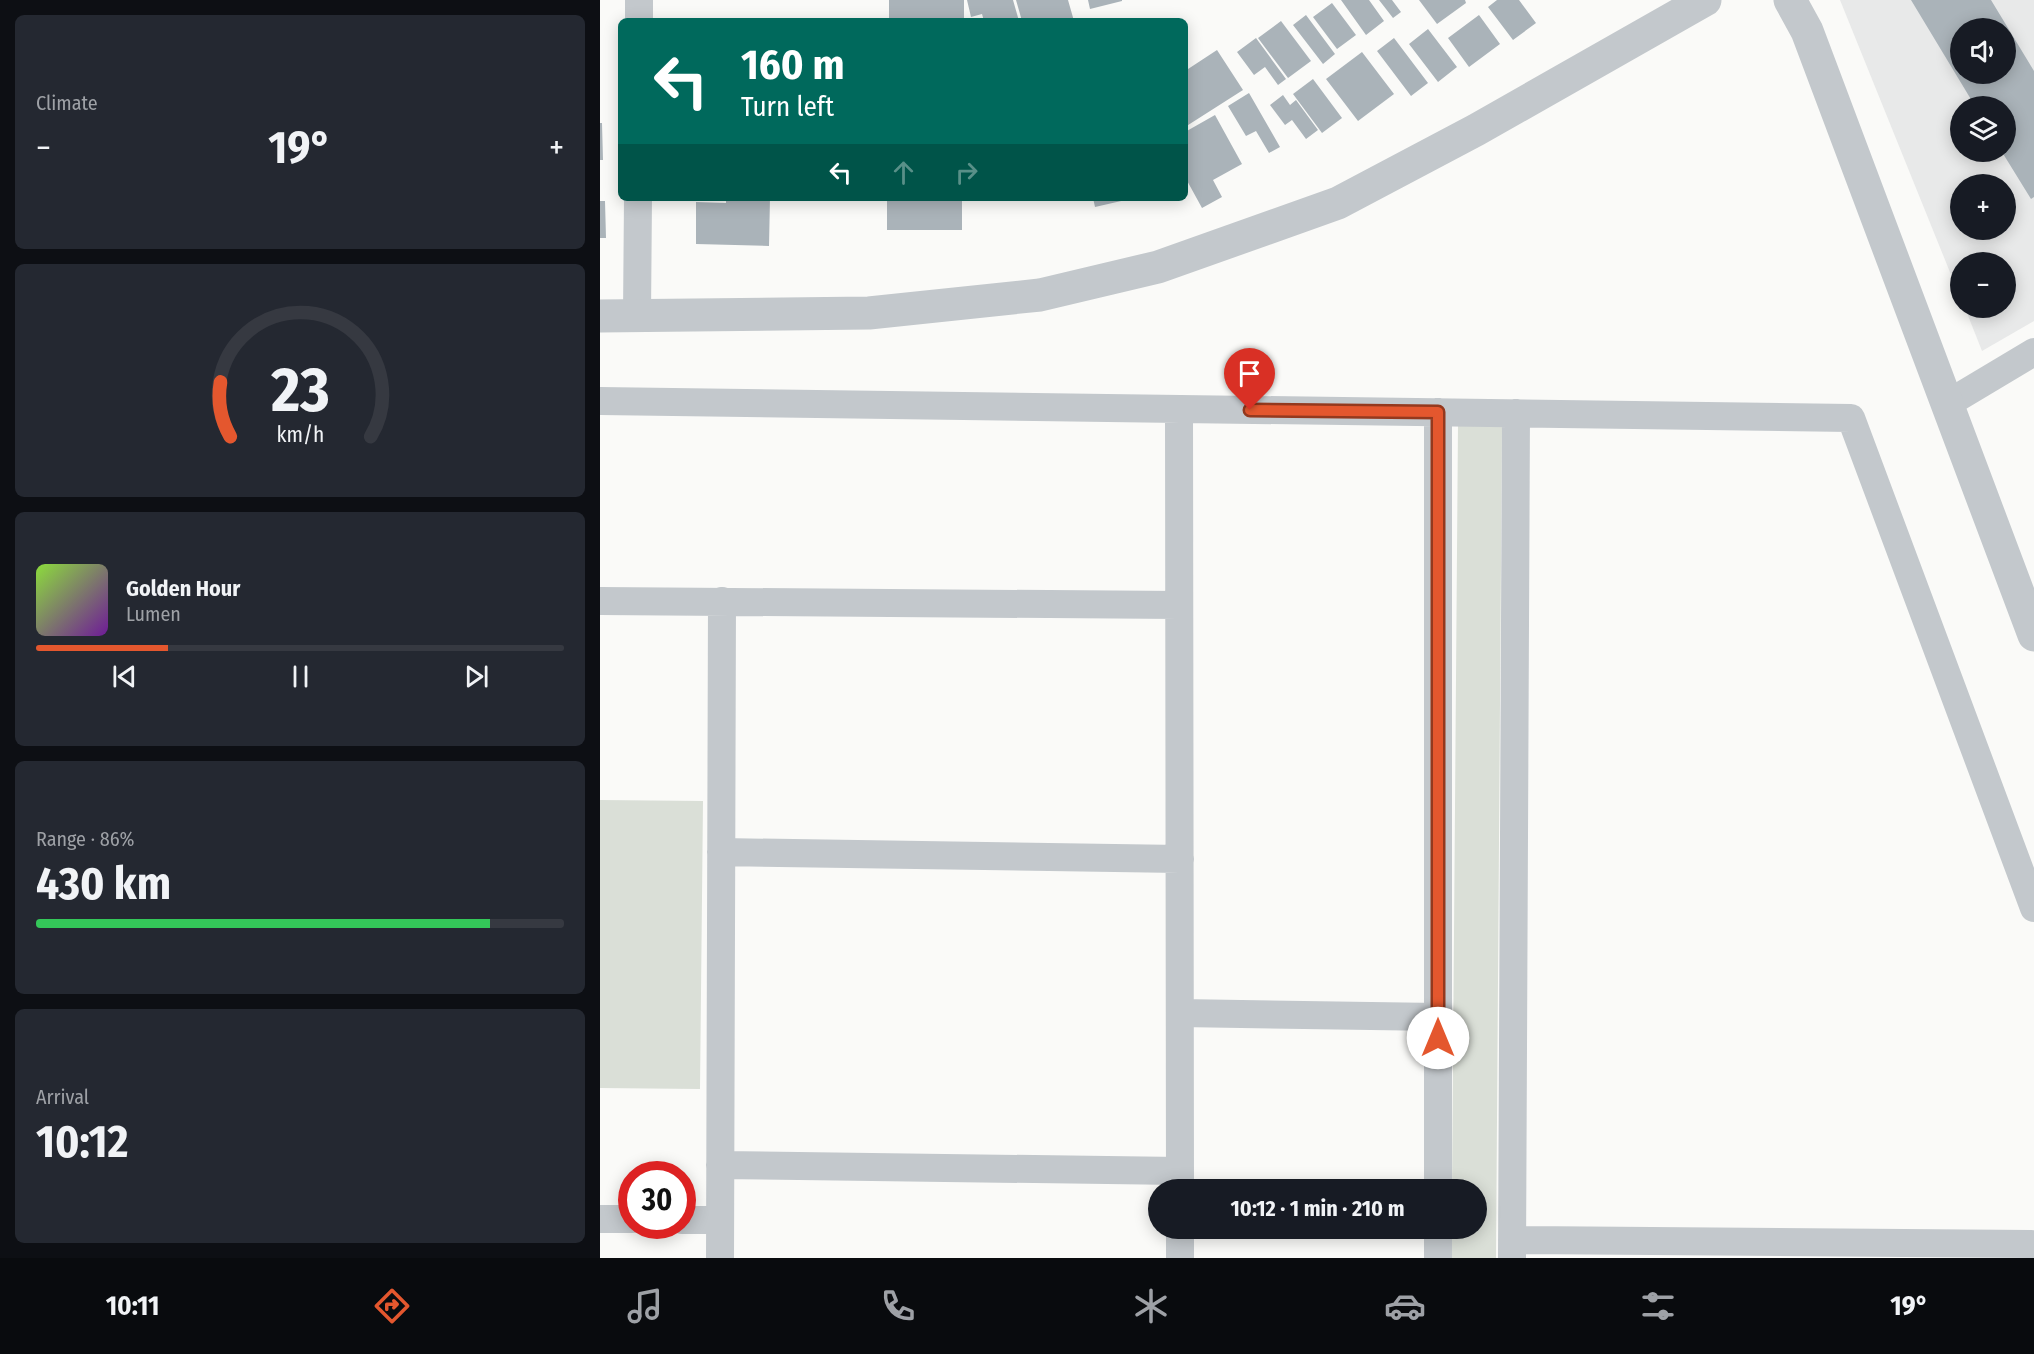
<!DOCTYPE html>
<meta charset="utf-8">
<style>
:root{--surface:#171b24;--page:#242831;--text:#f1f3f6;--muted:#9ea1a6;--line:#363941;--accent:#e4572e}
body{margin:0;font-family:"Fira Sans Condensed",sans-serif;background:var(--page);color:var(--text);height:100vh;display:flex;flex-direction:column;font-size:22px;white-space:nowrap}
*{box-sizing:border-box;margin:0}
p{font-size:20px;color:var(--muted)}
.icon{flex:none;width:33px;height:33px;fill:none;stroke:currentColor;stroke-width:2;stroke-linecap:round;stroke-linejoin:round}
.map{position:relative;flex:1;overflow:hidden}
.sheet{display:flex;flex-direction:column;gap:15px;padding:15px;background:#0d0f14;width:600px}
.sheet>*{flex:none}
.hud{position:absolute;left:18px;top:18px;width:570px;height:183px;border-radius:9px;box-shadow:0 3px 15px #0003;background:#00695c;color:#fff;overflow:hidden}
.tools{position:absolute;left:1350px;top:18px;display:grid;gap:12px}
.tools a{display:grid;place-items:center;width:66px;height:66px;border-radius:50%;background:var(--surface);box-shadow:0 3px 15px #0003;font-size:30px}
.speed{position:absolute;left:18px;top:1161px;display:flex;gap:12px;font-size:30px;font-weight:700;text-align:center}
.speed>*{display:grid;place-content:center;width:78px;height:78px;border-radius:50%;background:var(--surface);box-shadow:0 3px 15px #0003;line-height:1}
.speed .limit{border:9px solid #d22;background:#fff;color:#111}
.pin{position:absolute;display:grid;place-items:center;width:51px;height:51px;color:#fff;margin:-62px -26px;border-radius:50% 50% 50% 0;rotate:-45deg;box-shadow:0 0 6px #0007}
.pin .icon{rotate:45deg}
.me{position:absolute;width:66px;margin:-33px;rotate:0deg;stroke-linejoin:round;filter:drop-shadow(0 0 4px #0008)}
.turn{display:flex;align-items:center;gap:21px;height:126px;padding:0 24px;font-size:27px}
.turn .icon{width:78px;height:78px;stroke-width:2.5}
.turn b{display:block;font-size:42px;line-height:51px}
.lanes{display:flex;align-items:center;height:57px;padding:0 24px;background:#0003;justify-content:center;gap:30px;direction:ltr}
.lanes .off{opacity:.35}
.big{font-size:45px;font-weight:700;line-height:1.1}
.sheet .card{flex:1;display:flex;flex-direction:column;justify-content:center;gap:9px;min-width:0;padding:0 21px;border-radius:9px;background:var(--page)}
.sheet .dial{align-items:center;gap:0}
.dial svg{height:156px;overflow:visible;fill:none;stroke:var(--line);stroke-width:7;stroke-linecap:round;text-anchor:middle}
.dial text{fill:var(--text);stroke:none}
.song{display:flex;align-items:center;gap:18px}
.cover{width:72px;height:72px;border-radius:9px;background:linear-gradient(135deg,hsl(90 70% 55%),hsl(280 70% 35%))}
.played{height:6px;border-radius:3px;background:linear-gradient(90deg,var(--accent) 25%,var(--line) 25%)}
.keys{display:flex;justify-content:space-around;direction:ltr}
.heat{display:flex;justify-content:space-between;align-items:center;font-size:33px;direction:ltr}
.charge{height:9px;border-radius:4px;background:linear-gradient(90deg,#34c759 86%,var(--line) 0)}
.trip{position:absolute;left:548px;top:1179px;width:339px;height:60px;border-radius:30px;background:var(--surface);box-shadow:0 3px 15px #0003;font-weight:700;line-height:60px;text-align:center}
.tab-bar{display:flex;height:96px;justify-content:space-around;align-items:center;background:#090b0e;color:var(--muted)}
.tab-bar .icon{width:42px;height:42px}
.tab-bar .on{color:var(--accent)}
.tab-bar b{font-size:27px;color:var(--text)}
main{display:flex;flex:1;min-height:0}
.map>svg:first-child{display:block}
.built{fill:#e8e9e9;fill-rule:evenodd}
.green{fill:#dadfd7}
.building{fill:#aab3b9;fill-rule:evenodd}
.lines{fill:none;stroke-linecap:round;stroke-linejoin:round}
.minor{stroke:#c3c8cc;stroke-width:28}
.tertiary{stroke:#c3c8cc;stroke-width:33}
.route-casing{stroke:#94391e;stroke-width:15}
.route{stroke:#e4572e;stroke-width:10}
</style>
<main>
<section class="sheet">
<div class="card"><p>Climate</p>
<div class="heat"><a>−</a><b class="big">19°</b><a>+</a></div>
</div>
<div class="card dial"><svg viewBox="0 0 100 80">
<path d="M14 69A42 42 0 1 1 86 69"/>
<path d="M14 69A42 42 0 0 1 9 41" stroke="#e4572e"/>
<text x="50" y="56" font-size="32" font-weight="700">23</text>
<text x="50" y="72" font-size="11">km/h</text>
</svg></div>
<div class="card">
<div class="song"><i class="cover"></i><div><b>Golden Hour</b><p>Lumen</p></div></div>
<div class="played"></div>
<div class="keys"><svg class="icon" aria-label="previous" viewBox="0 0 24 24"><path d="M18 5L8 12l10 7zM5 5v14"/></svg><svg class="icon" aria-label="pause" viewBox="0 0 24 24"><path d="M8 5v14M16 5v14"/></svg><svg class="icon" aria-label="next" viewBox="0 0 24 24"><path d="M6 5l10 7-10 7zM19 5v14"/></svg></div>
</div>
<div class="card"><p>Range · 86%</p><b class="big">430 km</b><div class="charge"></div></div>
<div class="card"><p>Arrival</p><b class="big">10:12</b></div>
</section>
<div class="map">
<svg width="1434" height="1258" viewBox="0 0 1434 1258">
<rect width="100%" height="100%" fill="#fafaf8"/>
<path class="built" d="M1240,0H1434V321L1382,351L1365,308H1406V262H1360V297ZM1360,28H1406V74H1360ZM1360,106H1406V152H1360ZM1360,184H1406V230H1360Z"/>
<path class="green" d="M858,424L902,425L896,1258H852V1229L876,1228V1190L852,1189Z
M0,800L103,801L100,1089L0,1088Z"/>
<path class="building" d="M289,0H364V21H289Z
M367,0H413L419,21H384L382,14L371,17Z
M416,0H468L474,21H422Z
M488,0H522V1L490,9Z
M741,0H769L784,21L766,35Z
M779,0H792L801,12L793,18Z
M819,0H865L866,3L837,24Z
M897,0H919L936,23L913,40L888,7Z
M1311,0H1391L1434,71V197L1431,199L1402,152H1406V106H1375ZM1360,28H1406V74H1360Z
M732,3L756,35L737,49L713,17Z
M706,15L735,54L723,64L693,25Z
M879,15L900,44L869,67L848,38Z
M681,21L711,61L688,78L658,38Z
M828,29L857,67L838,82L809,44Z
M656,38L686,79L678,85L665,67L654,75L637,52Z
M794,38L828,83L811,96L777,51Z
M617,50L643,90L585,127V71Z
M762,52L794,94L758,121L726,79Z
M713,79L742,118L722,133L693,94Z
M649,93L680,147L669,153L656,131L646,136L628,106Z
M683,95L690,105L696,100L718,130L706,139L692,120L685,125L670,105Z
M615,115L642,164L613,180L622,197L602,208L585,177V132Z
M0,123H2L3,160H0Z
M126,198H170L169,246L96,244V202L126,203Z
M287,198H362V230H287Z
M493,198H530V199L495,207Z
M0,201H5L6,238H0Z"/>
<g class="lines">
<path class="minor" d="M39,21V0
M37,315L38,198
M0,401L1251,418L1434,908
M1347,404L1434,352
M579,409L580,1190
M0,601L579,605
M121,852L580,859
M580,1013L838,1017
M120,1165L580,1171
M838,1190V412
M0,1219H32
M82,1220H120
M580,1228V1258
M912,1240L1431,1244L1434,1251
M120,1258L122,601
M838,1258V1228
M912,1258L916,413"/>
<path class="tertiary" d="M1190,0L1207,31L1434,635
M0,316L269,313L440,295L558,267L738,203L876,130L1105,0"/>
</g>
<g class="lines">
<defs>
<path id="route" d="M650,410L838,412V1038"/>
</defs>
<use href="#route" class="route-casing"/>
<use href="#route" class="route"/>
</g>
</svg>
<div class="tools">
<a><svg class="icon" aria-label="sound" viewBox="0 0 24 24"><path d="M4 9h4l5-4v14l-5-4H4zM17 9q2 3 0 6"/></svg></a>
<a><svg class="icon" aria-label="layers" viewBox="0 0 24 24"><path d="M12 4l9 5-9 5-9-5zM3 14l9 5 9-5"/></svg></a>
<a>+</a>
<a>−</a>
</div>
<div class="speed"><div class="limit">30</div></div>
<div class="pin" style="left:650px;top:410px;background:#d93025"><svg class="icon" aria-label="arrive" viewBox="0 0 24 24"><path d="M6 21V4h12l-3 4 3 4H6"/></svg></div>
<svg class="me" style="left:838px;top:1038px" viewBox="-20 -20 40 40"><circle r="19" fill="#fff"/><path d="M0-13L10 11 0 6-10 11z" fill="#e4572e"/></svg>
<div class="trip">10:12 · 1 min · 210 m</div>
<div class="hud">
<div class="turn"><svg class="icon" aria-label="left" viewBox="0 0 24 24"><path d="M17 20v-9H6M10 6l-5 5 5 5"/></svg><div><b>160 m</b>Turn left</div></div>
<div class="lanes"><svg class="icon" aria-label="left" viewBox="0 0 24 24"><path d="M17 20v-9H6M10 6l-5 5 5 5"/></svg><svg class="icon off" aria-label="ahead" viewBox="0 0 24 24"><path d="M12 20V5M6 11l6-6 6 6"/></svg><svg class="icon off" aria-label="right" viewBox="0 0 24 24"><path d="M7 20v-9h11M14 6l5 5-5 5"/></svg></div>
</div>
</div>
</main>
<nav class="tab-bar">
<b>10:11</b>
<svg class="icon on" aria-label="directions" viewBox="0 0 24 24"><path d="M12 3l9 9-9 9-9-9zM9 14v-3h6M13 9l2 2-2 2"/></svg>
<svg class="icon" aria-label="music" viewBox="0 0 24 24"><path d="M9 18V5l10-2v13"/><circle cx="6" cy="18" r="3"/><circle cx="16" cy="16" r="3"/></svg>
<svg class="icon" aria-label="phone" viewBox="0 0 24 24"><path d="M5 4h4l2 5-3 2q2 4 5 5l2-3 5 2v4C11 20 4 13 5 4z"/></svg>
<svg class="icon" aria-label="climate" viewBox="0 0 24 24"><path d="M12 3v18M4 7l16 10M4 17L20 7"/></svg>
<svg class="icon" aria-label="car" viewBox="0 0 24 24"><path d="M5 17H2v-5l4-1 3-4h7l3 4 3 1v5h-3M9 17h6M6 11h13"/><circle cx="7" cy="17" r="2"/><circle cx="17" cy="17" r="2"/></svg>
<svg class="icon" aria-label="filters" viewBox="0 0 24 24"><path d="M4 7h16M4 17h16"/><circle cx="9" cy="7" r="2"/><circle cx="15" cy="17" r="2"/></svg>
<b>19°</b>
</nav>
